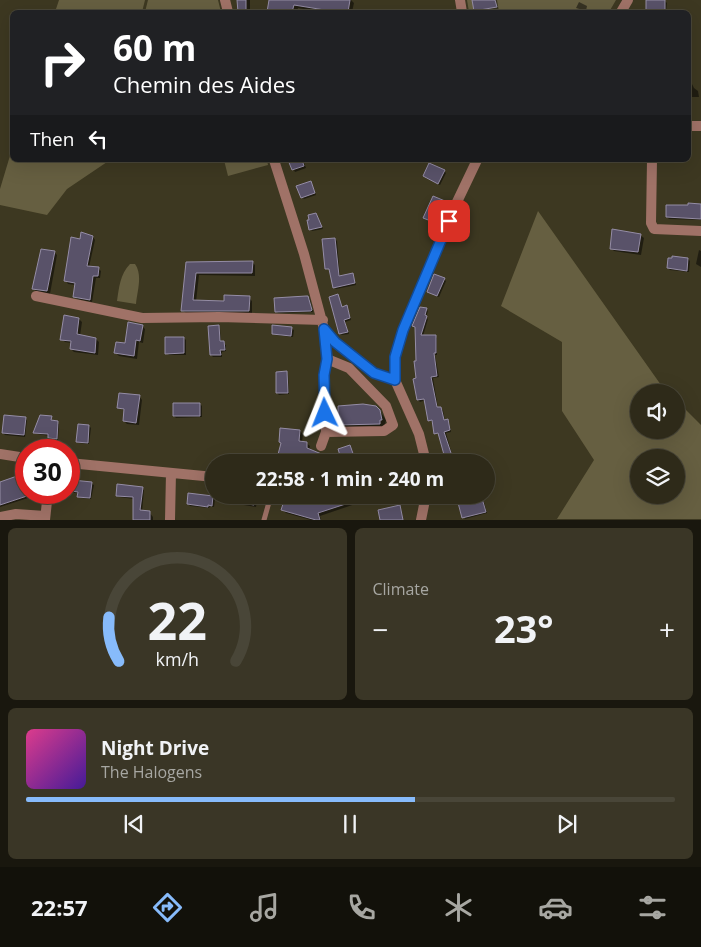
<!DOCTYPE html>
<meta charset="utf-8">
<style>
:root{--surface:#2e2a19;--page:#3a3626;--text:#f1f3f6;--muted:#a7a7a2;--line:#494638;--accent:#87bbfb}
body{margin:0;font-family:"Open Sans",sans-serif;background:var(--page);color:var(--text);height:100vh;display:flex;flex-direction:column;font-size:19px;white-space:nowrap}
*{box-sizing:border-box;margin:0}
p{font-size:16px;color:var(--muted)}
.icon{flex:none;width:28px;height:28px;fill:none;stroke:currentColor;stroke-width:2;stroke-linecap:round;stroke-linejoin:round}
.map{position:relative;height:520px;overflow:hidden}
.side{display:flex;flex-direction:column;gap:8px;padding:8px;background:#19170e;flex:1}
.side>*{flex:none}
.top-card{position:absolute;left:10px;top:10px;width:681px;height:152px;border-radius:8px;box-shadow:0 5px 20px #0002,0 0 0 1px var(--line);background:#202124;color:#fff;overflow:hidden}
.controls{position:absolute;left:630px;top:384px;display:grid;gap:10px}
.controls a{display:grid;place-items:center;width:55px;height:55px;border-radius:50%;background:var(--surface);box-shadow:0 5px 20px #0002,0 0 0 1px var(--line);font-size:25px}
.speed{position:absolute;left:15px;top:439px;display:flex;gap:10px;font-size:25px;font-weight:700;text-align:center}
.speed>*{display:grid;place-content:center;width:65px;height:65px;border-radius:50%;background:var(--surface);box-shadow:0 5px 20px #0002,0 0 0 1px var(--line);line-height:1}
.speed .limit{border:8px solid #d22;background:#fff;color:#111}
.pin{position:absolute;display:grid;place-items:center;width:42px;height:42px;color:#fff;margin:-21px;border-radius:10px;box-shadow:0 2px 8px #0006}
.me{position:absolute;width:55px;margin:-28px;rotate:358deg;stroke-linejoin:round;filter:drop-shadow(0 0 4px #0008)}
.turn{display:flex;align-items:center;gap:18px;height:105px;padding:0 20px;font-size:22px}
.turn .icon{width:65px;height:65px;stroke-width:2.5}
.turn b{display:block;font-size:35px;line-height:42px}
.then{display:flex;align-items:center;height:48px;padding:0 20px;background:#0003;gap:10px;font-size:19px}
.big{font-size:38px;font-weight:700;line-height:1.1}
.side .card{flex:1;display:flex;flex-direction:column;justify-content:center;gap:8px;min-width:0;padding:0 18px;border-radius:8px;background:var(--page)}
.side .dial{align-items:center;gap:0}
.dial svg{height:130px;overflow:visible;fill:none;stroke:var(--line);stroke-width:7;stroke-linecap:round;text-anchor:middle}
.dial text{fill:var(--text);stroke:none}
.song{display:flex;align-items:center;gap:15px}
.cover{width:60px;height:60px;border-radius:8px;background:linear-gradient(135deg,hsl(330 70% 55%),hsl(260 70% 35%))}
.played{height:5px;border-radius:2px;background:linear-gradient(90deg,var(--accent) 60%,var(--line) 60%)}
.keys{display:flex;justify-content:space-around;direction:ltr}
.heat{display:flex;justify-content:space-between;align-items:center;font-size:28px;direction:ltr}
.side .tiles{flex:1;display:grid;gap:8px;grid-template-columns:1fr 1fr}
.card:last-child{grid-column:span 2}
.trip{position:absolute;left:205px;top:454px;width:290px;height:50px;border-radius:25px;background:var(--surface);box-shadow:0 5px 20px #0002,0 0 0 1px var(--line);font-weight:700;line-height:50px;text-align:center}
.dock{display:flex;height:80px;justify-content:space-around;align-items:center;background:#12110a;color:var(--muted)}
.dock .icon{width:35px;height:35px}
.dock .current{color:var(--accent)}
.dock b{font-size:22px;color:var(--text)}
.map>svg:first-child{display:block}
.green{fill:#665f41;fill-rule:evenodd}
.shadow{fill:#0007}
.building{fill:#595269;stroke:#958da6}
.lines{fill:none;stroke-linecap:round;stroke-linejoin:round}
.service{stroke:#a07267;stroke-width:5}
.minor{stroke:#a07267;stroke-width:10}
.tertiary{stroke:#a07267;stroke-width:10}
.route-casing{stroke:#114b97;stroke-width:12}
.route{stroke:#1a73e8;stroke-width:9}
</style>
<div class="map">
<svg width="701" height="520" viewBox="0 0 701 520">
<rect width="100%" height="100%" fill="#3d3821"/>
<path class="green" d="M59,0H145L142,12H55Z
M148,0H218L221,12H145Z
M467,0H616L609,12H469Z
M12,149V160H108L107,162L67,189L47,215L0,205V189Z
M224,160H267L268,165L228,176Z
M538,211L661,385L668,392H639V430H676V400L701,425V519H557L594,460L562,411V342L501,306ZM639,458H676V495H639Z
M130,264H135C143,275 137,292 136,304L117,301C119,288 120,274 130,264Z"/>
<path class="shadow" d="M238,0H250V12H239Z
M270,0H351L354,3L352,12H321L298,8L297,12H268Z
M474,0H497L499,12H492V11L477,12L475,10Z
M665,1L667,3L666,12H649L647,10Z
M579,2L587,6L586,11L576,8Z
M689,83L692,84L694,88L698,91L699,97H689Z
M289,160H303L306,168L295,172Z
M444,171L446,173L440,185L426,178Z
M311,183L316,195L304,199L302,197Z
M444,202L446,204L438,224L425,218Z
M701,205V220L669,219L667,217Z
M316,214L323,229L312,231L311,229Z
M640,235L644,238L641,255L614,251L611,248Z
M93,237L95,240L89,267L98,268L101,271L100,278H96L92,302L77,299L75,296L76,285L68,284L66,281Z
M335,239L337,241L340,277L353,275L356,285L336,289L334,287L331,270L326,268Z
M699,250L701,251V267L696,264Z
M54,252L57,255L50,294L37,292L34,289Z
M688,259L690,261L689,272L670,270L668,268Z
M252,262L255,265V276L199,275L196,302L225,303L249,298L252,301V314L186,313L182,310L188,263Z
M444,279L446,281L439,297L430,293Z
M338,296L343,308L346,307L348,309L351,320L345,322L349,334L342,335L340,333Z
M308,297L310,299L313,312L278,313L276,311Z
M426,309L428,311L426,317L428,319L423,336H435L437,338V355H435L439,377L433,378L438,408L443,410L445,421H447L449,422L451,432L446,433L454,462H447L440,434L435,433L433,422L429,420L426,400L420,402L418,400L415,328L414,326Z
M79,319L82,322L80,336L96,339L99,342L98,355L74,352L71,349L72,343L65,342L62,339Z
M142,326L145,329L143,343L139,342L137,359L119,356L116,353L126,345Z
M219,326L220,328L221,343L226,345V351L222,352V357H213L211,355Z
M292,329L294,330L293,337L275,335L273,334Z
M184,338L186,340V355H169L167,353Z
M287,373L288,375L289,394L279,395L277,393Z
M139,396L142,400L139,425L127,424L124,421L125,411L118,407Z
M200,404L202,406V417L176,418L174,416Z
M380,411L386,420L384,428L344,429L339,424Z
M51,417L53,421L59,424L58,440L51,439L50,436L37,434L35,432Z
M25,419L27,420L25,437L5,435L3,433Z
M89,426L91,428L89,444L79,443L77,441Z
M300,431L303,434L302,442L306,443L310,446L309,450L340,462H310L301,459L300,462H249L250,456L277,462Z
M349,447L352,450L357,462H343L339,450Z
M386,458L389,462H370Z
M20,476L28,498L0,507V483Z
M73,482L92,484L94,485L91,499L81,498L79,493H74L72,491Z
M142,489L144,490L142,512H149L153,517V520H134V499L119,497L117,495Z
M222,495H258L256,507L225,502L222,499Z
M311,495H368L370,499L320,516L321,520H311L286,513L283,510L309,503Z
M457,495H482L487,513L465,519Z
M213,497L215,499L214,507L210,506L209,508L190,506L188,504Z"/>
<path class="building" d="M237,0H246V12H238Z
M269,0H350L348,12H337L294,5L292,12H267Z
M472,0H495L497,7L474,11Z
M646,0H665V11H646Z
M288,160H302L304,166L292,170Z
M429,163L445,170L438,184L423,176Z
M311,181L315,193L301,198L296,186Z
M433,196L445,201L436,223L423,218Z
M688,203L701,204V219L666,217V205H688Z
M316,213L322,227L309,230L307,220H309L308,215Z
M612,229L641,234L638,252L610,249Z
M81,232L93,236L87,266L99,267L98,276H93L90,300L73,297L75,283L64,281L71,237L80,239Z
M335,238L339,276L353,273L355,283L333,288L329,269H325L322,239Z
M41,249L55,251L47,291L32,289Z
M672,256L688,258L687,271L667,268L668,258H672Z
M253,261L252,273H196L193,300L224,301V295L250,296L249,311H181L186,262Z
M434,274L445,278L437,296L427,292Z
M338,294L342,307L347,305L350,318L344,320L348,332L339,334L329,297Z
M306,296H308L312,310L311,311L275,312L274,298Z
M420,307L427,308L425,315L427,316L421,335H436V353H434L437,376L431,377L437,407H441L444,420L448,419L450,430L444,432L454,462H446L438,433L434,434L432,420L428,421L424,399L417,400L413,379L416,378L414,361H416L415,327L412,326Z
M64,315L79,318L77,334L96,338L95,353L70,349L71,341L60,340Z
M128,322L143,325L140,341L136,340L134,356L114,353L116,342L125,343Z
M219,325L220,341H224L225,350H220L221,355H210L208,326Z
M272,325L292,327L291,336L272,334Z
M165,337H184V353L165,354Z
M287,371L288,393H276V372Z
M119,393L140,395L136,423L123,421L124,409L117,408Z
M173,403H200V416H173Z
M363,404L376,406L380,410L382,420H380V424L338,425V406Z
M4,415L26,417L24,435L2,433Z
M40,415L52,416L51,420L58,421L57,439L48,438V434L33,433Z
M78,424L89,425L88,443L76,442Z
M280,428L300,430L299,441L307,442V448L341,462H312L298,457L296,462H276L281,443L279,442Z
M350,445L356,462H342L338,449Z
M249,455L271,458V462H248Z
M20,475L27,496L0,505V482Z
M72,480L92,482L90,498L77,497L78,492L71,491Z
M117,484L143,487L140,510L150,511V520H133V497L116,496Z
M188,493L213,496L212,506L208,505V507L187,504Z
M220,495H255L254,505L219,499Z
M286,495L308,501L310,495H367V497L318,513L320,520H316L281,510Z
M456,495H481L486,512L462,518Z
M400,505L403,520H380L378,510Z"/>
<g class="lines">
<path class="service" d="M264,520L271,495"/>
<path class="minor" d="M225,0L228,12
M460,0L462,12
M689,126H701
M274,160L304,254L324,329L327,359L324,375L326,432L321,446
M652,160L651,223L654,229L701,231
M36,296L142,318L219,317L323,320
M325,330L335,342L374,373L395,380
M326,432L384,431L393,425L386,406L349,368L327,359
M0,454L26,458
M69,463L214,477
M0,517L16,514L45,516
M45,520L48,492
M170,520L171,473"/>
<path class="tertiary" d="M621,12L628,0
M426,462L419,434L395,380V357L403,330L456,204L477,160
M421,520L426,495"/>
</g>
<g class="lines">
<defs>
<path id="route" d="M325,413L324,375L327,359L324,329L335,342L374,373L395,380V357L403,330L449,221"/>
</defs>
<use href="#route" class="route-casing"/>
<use href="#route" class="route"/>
</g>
</svg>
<div class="controls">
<a><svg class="icon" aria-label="sound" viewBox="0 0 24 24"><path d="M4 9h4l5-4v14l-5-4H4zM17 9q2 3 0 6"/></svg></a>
<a><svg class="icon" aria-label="layers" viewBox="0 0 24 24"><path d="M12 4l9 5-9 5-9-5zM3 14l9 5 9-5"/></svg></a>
</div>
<div class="speed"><div class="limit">30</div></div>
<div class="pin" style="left:449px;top:221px;background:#d93025"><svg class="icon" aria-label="arrive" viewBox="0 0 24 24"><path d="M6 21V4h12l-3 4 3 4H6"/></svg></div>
<svg class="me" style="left:325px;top:413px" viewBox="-20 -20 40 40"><path d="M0-17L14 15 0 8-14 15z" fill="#1a73e8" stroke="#fff" stroke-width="4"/></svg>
<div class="trip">22:58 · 1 min · 240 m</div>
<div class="top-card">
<div class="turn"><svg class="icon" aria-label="right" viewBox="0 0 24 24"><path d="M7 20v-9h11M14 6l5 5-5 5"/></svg><div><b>60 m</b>Chemin des Aides</div></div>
<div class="then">Then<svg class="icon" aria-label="left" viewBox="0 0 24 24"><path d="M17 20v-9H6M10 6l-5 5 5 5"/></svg></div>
</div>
</div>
<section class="side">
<div class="tiles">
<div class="card dial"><svg viewBox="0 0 100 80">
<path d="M14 69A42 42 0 1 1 86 69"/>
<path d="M14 69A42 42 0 0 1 8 42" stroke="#87bbfb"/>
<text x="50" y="56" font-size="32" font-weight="700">22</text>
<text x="50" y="72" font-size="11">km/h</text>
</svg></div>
<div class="card"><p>Climate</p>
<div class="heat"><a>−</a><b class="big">23°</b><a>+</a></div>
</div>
<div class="card">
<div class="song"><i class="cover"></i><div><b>Night Drive</b><p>The Halogens</p></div></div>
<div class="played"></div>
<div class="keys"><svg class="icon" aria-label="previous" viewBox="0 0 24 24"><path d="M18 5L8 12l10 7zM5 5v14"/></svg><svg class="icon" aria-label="pause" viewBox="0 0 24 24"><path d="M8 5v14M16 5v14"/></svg><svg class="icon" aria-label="next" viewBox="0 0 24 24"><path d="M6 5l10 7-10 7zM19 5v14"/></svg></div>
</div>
</div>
</section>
<nav class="dock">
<b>22:57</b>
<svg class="icon current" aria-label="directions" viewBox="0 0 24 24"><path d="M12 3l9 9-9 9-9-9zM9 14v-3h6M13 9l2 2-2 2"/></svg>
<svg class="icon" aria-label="music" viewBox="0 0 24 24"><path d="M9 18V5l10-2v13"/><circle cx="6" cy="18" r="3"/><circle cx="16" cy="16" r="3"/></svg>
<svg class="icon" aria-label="phone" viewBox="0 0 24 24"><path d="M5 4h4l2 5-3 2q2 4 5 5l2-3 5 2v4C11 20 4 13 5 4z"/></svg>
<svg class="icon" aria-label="climate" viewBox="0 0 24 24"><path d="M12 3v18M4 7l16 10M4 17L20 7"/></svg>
<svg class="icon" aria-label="car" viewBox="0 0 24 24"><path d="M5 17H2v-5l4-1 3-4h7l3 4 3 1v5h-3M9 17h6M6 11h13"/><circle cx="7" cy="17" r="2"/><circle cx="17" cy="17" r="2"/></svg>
<svg class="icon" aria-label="filters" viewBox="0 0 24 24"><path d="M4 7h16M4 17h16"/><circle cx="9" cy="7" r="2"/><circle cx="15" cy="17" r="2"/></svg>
</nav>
